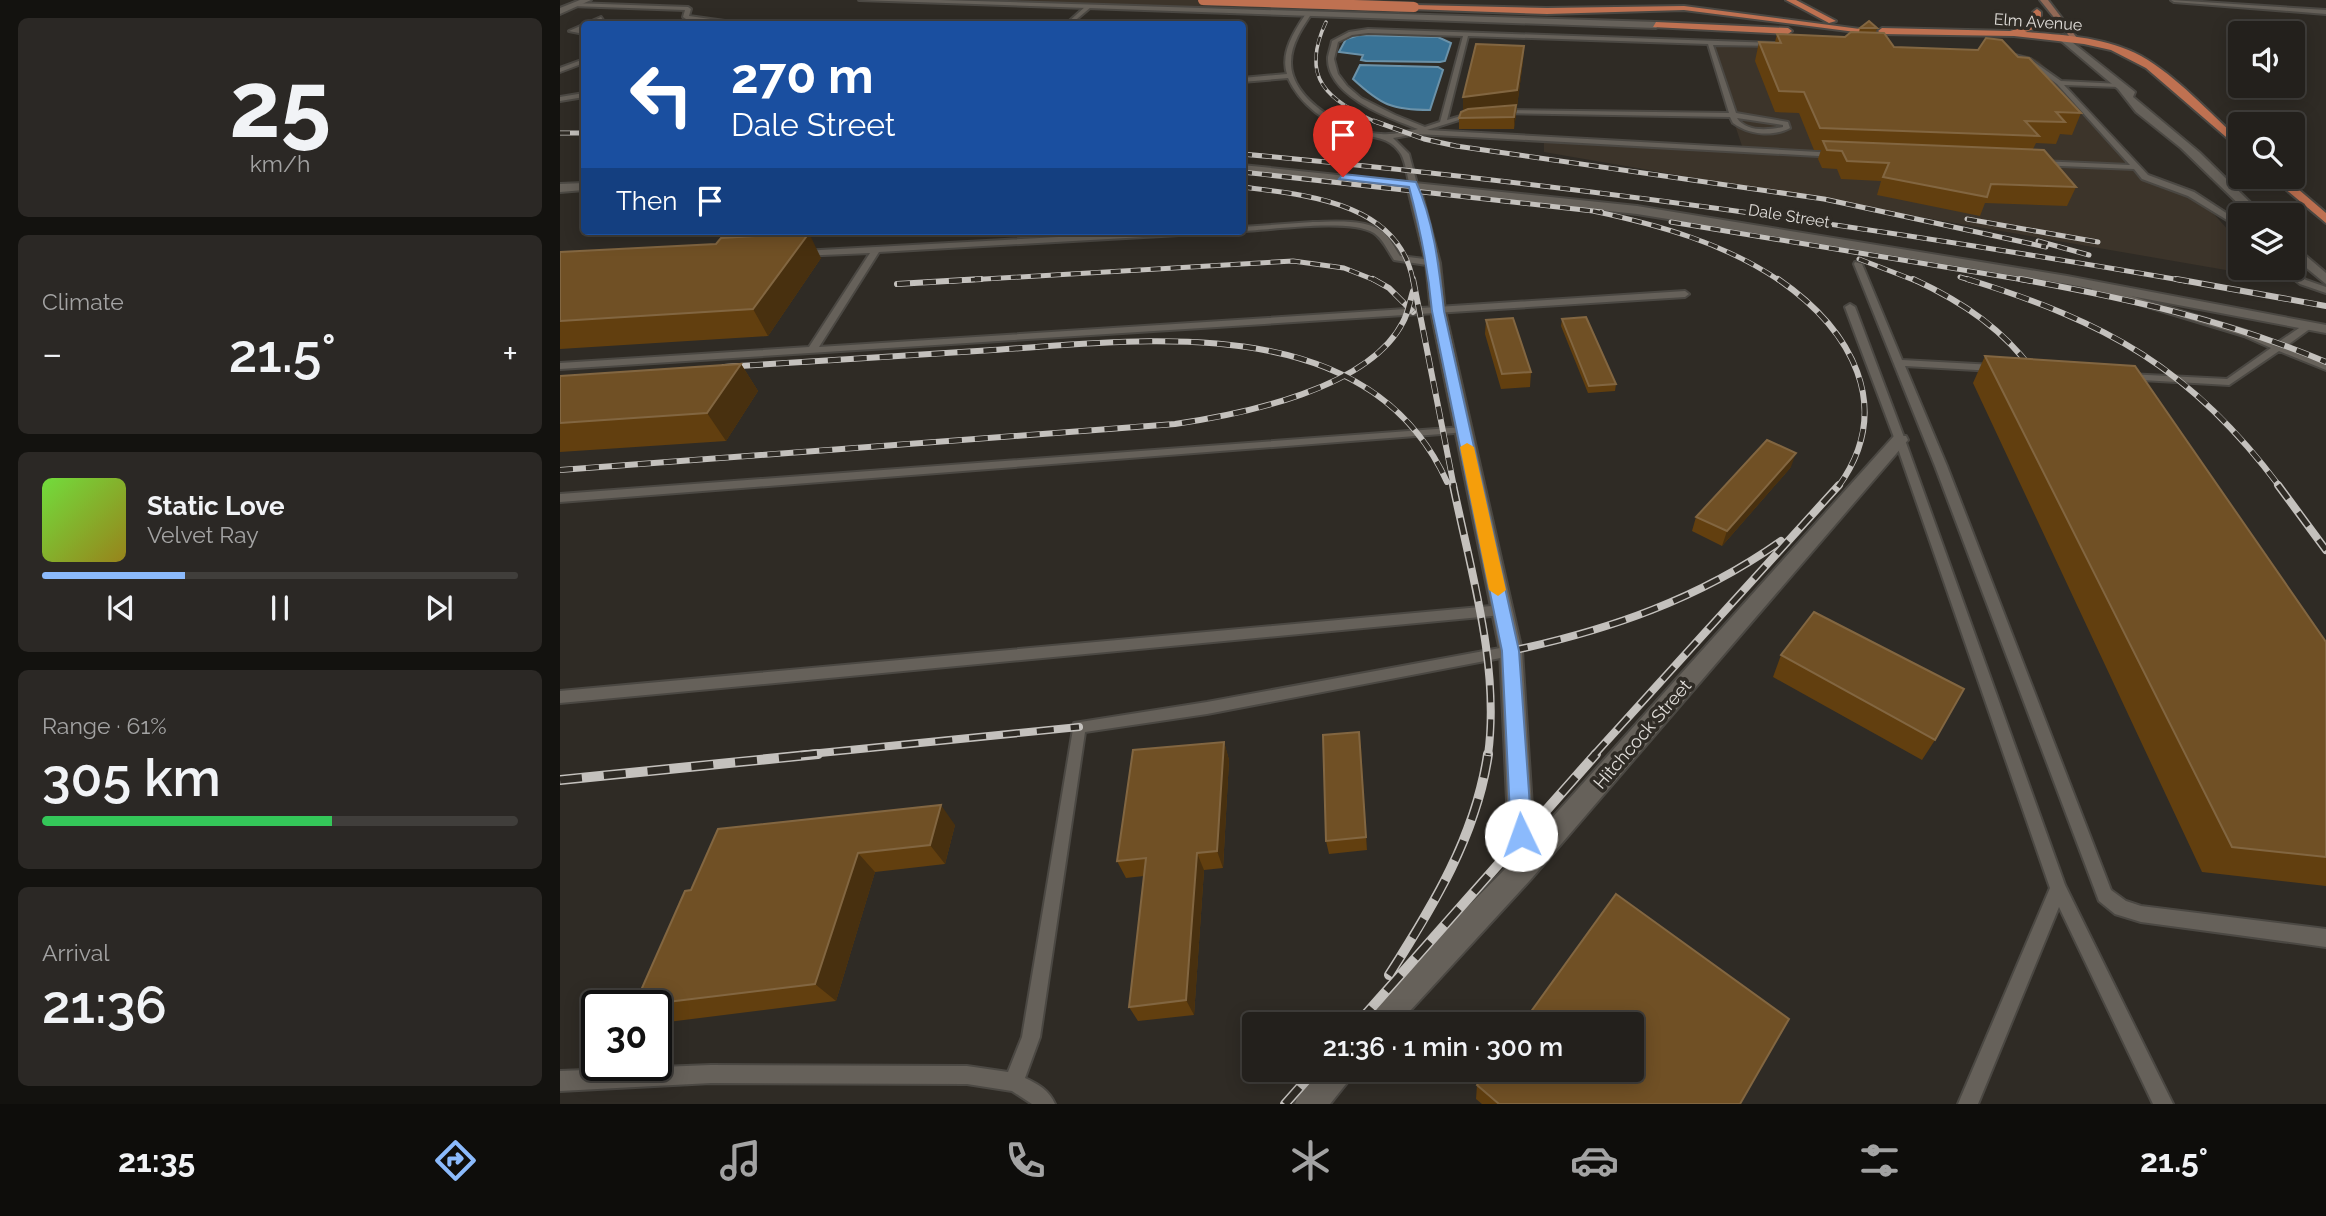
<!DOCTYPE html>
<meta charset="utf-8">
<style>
:root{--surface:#23201c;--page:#2b2825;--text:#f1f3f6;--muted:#a3a3a3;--line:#403e3b;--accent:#8bbafc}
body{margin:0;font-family:Raleway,sans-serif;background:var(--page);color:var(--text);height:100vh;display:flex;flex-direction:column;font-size:26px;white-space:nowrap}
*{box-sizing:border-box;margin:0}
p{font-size:23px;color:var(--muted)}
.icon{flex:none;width:38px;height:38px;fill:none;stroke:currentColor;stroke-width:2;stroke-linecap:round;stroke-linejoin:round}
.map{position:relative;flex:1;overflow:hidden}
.panel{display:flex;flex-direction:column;gap:18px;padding:18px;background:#13120f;width:560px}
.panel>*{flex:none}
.banner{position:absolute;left:21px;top:21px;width:665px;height:214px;border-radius:7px;box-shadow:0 4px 18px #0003,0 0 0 2px var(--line);background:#1a4fa0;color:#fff;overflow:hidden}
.controls{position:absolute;left:1668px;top:21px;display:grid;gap:14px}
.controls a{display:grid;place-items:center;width:77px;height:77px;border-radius:7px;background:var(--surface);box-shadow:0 4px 18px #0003,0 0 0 2px var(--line);font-size:35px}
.speed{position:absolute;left:21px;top:990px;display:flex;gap:14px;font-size:35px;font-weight:700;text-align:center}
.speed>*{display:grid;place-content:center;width:91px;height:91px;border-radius:50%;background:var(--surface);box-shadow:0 4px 18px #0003,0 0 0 2px var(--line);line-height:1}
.speed .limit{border:4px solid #111;border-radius:10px;background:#fff;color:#111}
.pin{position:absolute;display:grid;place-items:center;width:60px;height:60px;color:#fff;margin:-72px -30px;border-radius:50% 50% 50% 0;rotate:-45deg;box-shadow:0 0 7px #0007}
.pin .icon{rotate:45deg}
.me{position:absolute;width:77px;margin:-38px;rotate:357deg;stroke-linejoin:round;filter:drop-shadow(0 0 5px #0008)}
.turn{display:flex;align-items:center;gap:24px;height:147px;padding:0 35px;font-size:32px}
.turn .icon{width:91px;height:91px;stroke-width:2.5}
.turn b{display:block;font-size:49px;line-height:60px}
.then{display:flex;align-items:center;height:66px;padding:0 35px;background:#0003;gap:14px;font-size:26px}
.big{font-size:52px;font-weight:600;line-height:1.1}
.panel .tile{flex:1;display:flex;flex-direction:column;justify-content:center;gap:10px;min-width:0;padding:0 24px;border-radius:10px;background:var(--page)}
.panel .dial{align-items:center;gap:0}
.dial b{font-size:91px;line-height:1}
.song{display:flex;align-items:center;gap:21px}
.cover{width:84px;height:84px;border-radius:10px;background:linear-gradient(135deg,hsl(100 70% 55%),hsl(50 70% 35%))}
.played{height:7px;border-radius:4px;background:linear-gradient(90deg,var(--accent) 30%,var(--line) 30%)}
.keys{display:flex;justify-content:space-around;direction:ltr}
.heat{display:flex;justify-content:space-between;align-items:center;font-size:38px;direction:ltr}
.charge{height:10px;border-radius:5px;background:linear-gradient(90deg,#34c759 61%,var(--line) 0)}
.trip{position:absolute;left:682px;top:1012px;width:402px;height:70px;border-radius:7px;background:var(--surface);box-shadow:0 4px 18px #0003,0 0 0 2px var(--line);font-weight:600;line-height:70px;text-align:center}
.dock{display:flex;height:112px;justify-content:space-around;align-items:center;background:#0e0d0b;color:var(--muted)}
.dock .icon{width:49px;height:49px}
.dock .on{color:var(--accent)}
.dock b{font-size:32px;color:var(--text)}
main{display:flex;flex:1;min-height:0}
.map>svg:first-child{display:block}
.built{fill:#3c342a}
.water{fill:#397295;stroke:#6b92a9;stroke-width:2}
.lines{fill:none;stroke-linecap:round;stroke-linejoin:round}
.service-casing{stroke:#4b4843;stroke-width:4}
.minor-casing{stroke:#4b4843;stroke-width:4}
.tertiary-casing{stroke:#4b4843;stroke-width:4}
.secondary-casing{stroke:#4b4843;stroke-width:4}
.primary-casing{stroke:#4b4843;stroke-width:4}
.service{fill:#66615a;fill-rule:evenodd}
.minor{fill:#66615a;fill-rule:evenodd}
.tertiary{fill:#66615a;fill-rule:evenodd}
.secondary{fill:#926956;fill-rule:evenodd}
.primary{fill:#bf7151;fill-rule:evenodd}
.rail-far4-casing{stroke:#c4c1bd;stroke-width:3.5}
.rail-far3-casing{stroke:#c4c1bd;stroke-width:5}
.rail-far2-casing{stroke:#c4c1bd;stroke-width:6}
.rail-far1-casing{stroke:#c4c1bd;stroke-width:8}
.rail-casing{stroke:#c4c1bd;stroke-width:10}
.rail-far4{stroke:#2f2b25;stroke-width:2.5;stroke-dasharray:8;stroke-linecap:butt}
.rail-far3{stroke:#2f2b25;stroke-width:3.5;stroke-dasharray:10;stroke-linecap:butt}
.rail-far2{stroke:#2f2b25;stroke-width:4.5;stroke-dasharray:13;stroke-linecap:butt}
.rail-far1{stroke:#2f2b25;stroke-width:5;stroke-dasharray:17;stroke-linecap:butt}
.rail{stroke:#2f2b25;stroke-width:7;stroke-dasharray:22;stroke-linecap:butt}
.primary-bridge-casing{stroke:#4b4843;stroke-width:11;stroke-linecap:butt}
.primary-bridge{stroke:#bf7151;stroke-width:10}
.wall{fill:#623f0f}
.shaded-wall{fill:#48300f}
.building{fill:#705025;stroke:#826641;stroke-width:2}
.route{fill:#8bbafc;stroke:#5a79a4;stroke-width:2}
.slow{fill:#f59e0b}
.labels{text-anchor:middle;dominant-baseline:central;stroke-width:7;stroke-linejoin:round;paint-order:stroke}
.far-street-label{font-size:16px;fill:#e0ddd9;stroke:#2f2b25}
.street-label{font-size:18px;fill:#e0ddd9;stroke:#2f2b25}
</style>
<main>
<section class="panel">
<div class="tile dial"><b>25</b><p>km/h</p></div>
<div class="tile"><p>Climate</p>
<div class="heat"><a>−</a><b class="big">21.5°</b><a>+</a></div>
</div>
<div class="tile">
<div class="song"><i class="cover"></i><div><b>Static Love</b><p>Velvet Ray</p></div></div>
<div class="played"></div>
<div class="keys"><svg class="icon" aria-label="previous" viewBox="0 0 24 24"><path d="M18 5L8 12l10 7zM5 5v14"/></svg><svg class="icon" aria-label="pause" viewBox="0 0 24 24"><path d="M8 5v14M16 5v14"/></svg><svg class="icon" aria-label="next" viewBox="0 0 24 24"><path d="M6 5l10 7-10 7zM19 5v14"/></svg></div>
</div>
<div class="tile"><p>Range · 61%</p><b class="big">305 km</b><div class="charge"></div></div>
<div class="tile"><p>Arrival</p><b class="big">21:36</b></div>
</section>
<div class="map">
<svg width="1766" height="1104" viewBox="0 0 1766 1104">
<rect width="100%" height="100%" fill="#2f2b25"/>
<path class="built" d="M401,0H747L741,9L727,10Z
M1147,41L1446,51L1469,56L1479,61L1603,189L1633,191L1680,243V268H1702L1712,278L984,152V141L1183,149Z"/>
<path class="water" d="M800,35L878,37L891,43L885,61L880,62L806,61L801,60L803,55L779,52L786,39Z
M800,65L878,67L883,70L870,110C832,110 821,105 793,79Z"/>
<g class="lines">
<defs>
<path id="service" d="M1611,0L1766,10V14L1614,2Z
M14,3L128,7L131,9L129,16L172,22L162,24V23L126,19L123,17L125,10L12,6Z
M526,6L531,7L511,24H506Z
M747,12L752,13C742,28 731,44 731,62C730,100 787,132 821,134C833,135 846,132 858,129C829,118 766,96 768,57C769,52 771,46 772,41L789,32L808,29L1215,43L1217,46L1153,45L1176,113L1228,122L1230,128C1213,137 1189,135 1173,123L1170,117L938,113L937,112L940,110L1169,113L1148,44L908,36L887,120L915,112L918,114L867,130L1276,153L1280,155L1276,157L857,134L833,138L849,154L857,184L850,186C847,176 846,163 841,154C829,135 813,139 794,132C767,124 740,105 728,78L682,82V78L727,74C720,52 735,30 747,12ZM808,33L903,36L880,122L865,127L835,115L801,98L787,86L778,74L774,59L778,42L792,35ZM1177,118L1223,125V127C1208,130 1186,132 1177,118Z
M41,17L43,20L32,24H25Z
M25,24L24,28L19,30H24V34L9,31Z
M1443,52L1470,59L1501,81L1561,84L1559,87L1504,85L1588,175L1634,192L1680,222V228L1628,196L1582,179L1574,169L1477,165L1476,163L1480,161L1570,165L1497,84L1466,61L1441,55Z
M24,59V63L0,72V68Z
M24,93V97L0,101V97Z
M753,222C773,222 807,218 824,233C830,239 835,248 840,256L873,260L877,263L873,266L834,260C828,251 823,239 814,233C789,218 713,230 682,231H680H682V227Z
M610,231H658L654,233L319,252L259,347L1125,291L1129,294L1125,297L0,369V363L249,347L310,253L239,256V252L242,251Z
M1295,262L1302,264L1342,360L1434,365L1439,368L1434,371L1345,366L1387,466L1551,890L1566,901L1581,906L1766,929V947L1581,922L1555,914L1539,901L1375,466L1294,264Z
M1720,268H1729L1746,280L1766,287V293L1740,284Z
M1535,285L1690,332L1717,343L1745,324H1751V328L1725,347L1766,363V370L1719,351L1669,385L1564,379L1563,377L1568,374L1667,379L1711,348L1684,336L1532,290V286Z
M1290,304L1295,307L1345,440L1505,885L1613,1104H1593L1499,907L1418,1104H1398L1490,888L1335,440L1285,307Z
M903,427L907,428L908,430L907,432L0,502V494Z
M942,605L947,607L948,610L947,613L942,615L0,703V691Z
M951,646L956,647L958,651L956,655L951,656L647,714L525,732L480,1037L465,1078C478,1084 489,1090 495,1104H472L452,1091L407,1084L151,1083L0,1091V1071L151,1065L407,1066L448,1072L462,1037L514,723L647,702Z"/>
<path id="minor" d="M20,0H31L0,14V8Z
M299,0H381L1096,22L1100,25L1096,28Z
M682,165L1077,206L1507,276L1766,325V333L1507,284L1077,214L861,191L880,263L885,311L962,651L974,838L1334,436H1346L1348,440L972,878L838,1024H805L809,1014L859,956L950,864L940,651L871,311L866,263L848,189L682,172Z
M0,184L24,183V190L0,192Z
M760,1069H795L790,1079L770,1104H735L739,1093Z"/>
<path id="tertiary" d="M1503,35L1575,92L1573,97L1639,152L1703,215H1690L1621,148L1576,112L1558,89L1500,40Z
M1732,244L1766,273V284L1732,256Z"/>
<path id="secondary" d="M1480,0H1488L1520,42H1514Z"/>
<path id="primary" d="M1226,0H1236L1276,21L1269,23Z
M854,5L987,8L1124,6L1315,31L1311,34L1124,10L987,14L851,9Z
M1477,9L1481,12V26L1465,32C1503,35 1546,37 1581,56C1618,77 1648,112 1680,140V149L1586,68L1551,50L1524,44L1454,36L1322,34L1318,31L1322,28L1450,31L1473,24V12Z
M1096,22L1228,28L1232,31L1228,34L1093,27Z
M1711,177H1724L1766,213V223Z"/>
</defs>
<use href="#service" class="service-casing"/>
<use href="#minor" class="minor-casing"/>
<use href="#tertiary" class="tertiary-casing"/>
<use href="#secondary" class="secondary-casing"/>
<use href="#primary" class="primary-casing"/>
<use href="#service" class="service"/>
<use href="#minor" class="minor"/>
<use href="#tertiary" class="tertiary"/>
<use href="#secondary" class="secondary"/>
<use href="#primary" class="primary"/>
<defs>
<path id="rail-far4" d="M766,22C739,79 768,100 818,123"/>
<path id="rail-far3" d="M814,121L864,139L896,146L1264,199L1486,247
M0,133H24
M682,154C999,183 1313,227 1626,281
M682,172L1042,212
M682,187C746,195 839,202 853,281
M1033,211C1099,225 1164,243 1220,281
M1407,219L1538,242
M1111,222L1470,281
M1478,241L1529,255
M1299,259L1356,281
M1400,277L1413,281
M391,281L733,261L784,268L817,281"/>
<path id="rail-far2" d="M813,279L829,288L853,312
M853,279L894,487
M1218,279C1291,329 1336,407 1278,487
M1353,279C1403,302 1445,330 1477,376
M1407,279C1547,322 1631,368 1720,487
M1460,279C1565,298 1667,320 1766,362
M1616,279L1766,306
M337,284L421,279
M164,367C254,361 343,356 433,350C588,340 809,309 887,482
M0,470L615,424C683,414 809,389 843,322C848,313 850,301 853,291"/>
<path id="rail-far1" d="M893,485C911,572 940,667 928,755
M1718,485L1766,550
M951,651C1049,630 1139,599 1221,541
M240,755L519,727
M1034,755L1279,485"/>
<path id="rail" d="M0,780L258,754
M829,975C873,906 916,836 928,754
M797,1024L1036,754
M725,1104L756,1069"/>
</defs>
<use href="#rail-far4" class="rail-far4-casing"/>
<use href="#rail-far3" class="rail-far3-casing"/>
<use href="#rail-far2" class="rail-far2-casing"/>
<use href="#rail-far1" class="rail-far1-casing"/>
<use href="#rail" class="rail-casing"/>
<use href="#rail-far4" class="rail-far4"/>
<use href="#rail-far3" class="rail-far3"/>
<use href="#rail-far2" class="rail-far2"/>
<use href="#rail-far1" class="rail-far1"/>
<use href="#rail" class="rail"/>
<defs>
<path id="primary-bridge" d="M643,0L854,7"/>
</defs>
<use href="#primary-bridge" class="primary-bridge-casing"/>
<use href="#primary-bridge" class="primary-bridge"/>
</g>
<path class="wall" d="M1300,28H1317L1316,33L1334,47L1458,57L1521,113L1512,135L1500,134L1496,144L1476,143L1473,149L1516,187L1507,206L1425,203L1420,216L1317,195L1321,181L1281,179L1277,169L1262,168L1258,159L1261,150H1254L1239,113L1215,112L1195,61L1199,42H1215L1217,34L1285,37L1299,32Z
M964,46L963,61L954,129H899V118L903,111V97Z
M0,252L261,258L208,336L0,349Z
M1002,319L1056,384L1055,391L1028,393L1001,326Z
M926,320L971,372L970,387L941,389L925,334Z
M1425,356L1766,642V886L1642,872L1413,383Z
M181,364L198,391L166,441L0,452V376Z
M1231,467L1162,546L1132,531L1136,517Z
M1221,655L1375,740L1362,760L1213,677Z
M799,732L807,850L769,854L766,841Z
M664,742L669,760L663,868L644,870L634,1015L578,1021L569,1007L584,876L566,878L557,861Z
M395,825L385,864L315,872L276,1001L100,1023L96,1021V1006H74L131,890Z
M917,1085L1180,1104H922L916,1099Z"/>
<path class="shaded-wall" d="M964,46L963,61L954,129V117L903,114V97Z
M249,233L261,258L208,336L193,309Z
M181,364L198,391L166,441L147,413Z
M1236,453L1231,467L1162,546L1167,531Z
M799,732L801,746L807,850L806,837Z
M664,742L669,760L663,868L657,851Z
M381,805L395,825L385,864L370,845Z
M298,853L315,872L276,1001L255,984Z
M637,853L644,870L634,1015L626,1000Z"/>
<path class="building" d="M1309,21L1317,28H1300Z
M1291,32L1324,33L1334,47L1418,50L1426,38L1442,40L1458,57L1469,58L1521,113L1496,112L1505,122L1465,121L1479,136L1260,128L1244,92L1219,91L1199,42L1221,43L1217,34L1285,37Z
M916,44L964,46L957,90L903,97Z
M956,105L954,117L899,118L901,112L908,109Z
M1263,141L1484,150L1516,187L1431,184L1427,197L1323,177L1329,163L1287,161L1282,151L1267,150Z
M249,233L193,309L0,321V252L156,244L161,238Z
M1026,317L1056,384L1029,386L1002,319Z
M953,318L971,372L942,374L926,320Z
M1425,356L1575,366L1766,642V857L1672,847Z
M181,364L147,413L0,423V376Z
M1207,440L1236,453L1167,531L1136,517Z
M1254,612L1404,689L1375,740L1221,655Z
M799,732L806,837L766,841L763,735Z
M664,742L657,851L637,853L626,1000L569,1007L586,858L557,861L573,750Z
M381,805L370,845L298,853L255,984L74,1006L125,891L131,890L158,829Z
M1056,894L1229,1019L1180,1104H939L917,1085L928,1069H1073V1024H962Z"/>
<path class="route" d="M783,174L856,182C874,221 879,268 884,311L959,651L972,835L969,841L961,844L954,841L951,835L942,651L872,311C868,268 860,228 849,187L779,179Z"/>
<path class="slow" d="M907,443L914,447L946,590L938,596L929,590L900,447Z"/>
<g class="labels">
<g class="far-street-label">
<text transform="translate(1478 22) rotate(4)">Elm Avenue</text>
<text transform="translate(1229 216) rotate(9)">Dale Street</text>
</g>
<g class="street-label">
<text transform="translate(1082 734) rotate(-49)">Hitchcock Street</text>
</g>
</g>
</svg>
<div class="controls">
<a><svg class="icon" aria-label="sound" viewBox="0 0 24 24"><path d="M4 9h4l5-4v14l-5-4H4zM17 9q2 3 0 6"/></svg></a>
<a><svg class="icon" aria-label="search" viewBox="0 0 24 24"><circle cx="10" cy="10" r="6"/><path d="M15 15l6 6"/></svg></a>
<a><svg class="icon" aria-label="layers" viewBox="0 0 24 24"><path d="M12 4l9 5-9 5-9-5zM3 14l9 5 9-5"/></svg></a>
</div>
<div class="speed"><div class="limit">30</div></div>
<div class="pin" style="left:783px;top:177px;background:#d93025"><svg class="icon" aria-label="arrive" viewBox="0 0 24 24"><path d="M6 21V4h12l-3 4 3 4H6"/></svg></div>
<svg class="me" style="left:961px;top:835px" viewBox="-20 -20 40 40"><circle r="19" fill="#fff"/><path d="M0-13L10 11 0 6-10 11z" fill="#8bbafc"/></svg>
<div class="trip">21:36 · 1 min · 300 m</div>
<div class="banner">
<div class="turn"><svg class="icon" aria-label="left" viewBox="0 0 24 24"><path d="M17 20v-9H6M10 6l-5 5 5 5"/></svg><div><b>270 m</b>Dale Street</div></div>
<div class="then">Then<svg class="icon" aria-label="arrive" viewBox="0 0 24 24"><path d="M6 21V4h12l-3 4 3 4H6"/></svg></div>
</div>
</div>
</main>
<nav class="dock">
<b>21:35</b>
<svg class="icon on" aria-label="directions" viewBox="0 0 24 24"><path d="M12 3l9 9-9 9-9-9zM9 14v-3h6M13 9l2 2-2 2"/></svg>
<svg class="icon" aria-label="music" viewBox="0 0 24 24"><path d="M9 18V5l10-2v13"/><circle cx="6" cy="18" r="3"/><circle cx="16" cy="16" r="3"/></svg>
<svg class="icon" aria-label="phone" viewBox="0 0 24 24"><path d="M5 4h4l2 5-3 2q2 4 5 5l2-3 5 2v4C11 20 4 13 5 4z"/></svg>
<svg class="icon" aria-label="climate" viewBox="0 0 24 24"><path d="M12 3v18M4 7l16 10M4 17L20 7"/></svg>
<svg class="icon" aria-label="car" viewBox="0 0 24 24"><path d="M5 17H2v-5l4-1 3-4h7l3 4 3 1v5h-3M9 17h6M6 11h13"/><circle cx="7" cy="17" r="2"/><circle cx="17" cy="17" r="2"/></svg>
<svg class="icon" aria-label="filters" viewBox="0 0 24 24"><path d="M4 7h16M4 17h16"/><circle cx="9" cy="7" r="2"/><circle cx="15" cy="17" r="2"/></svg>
<b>21.5°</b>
</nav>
